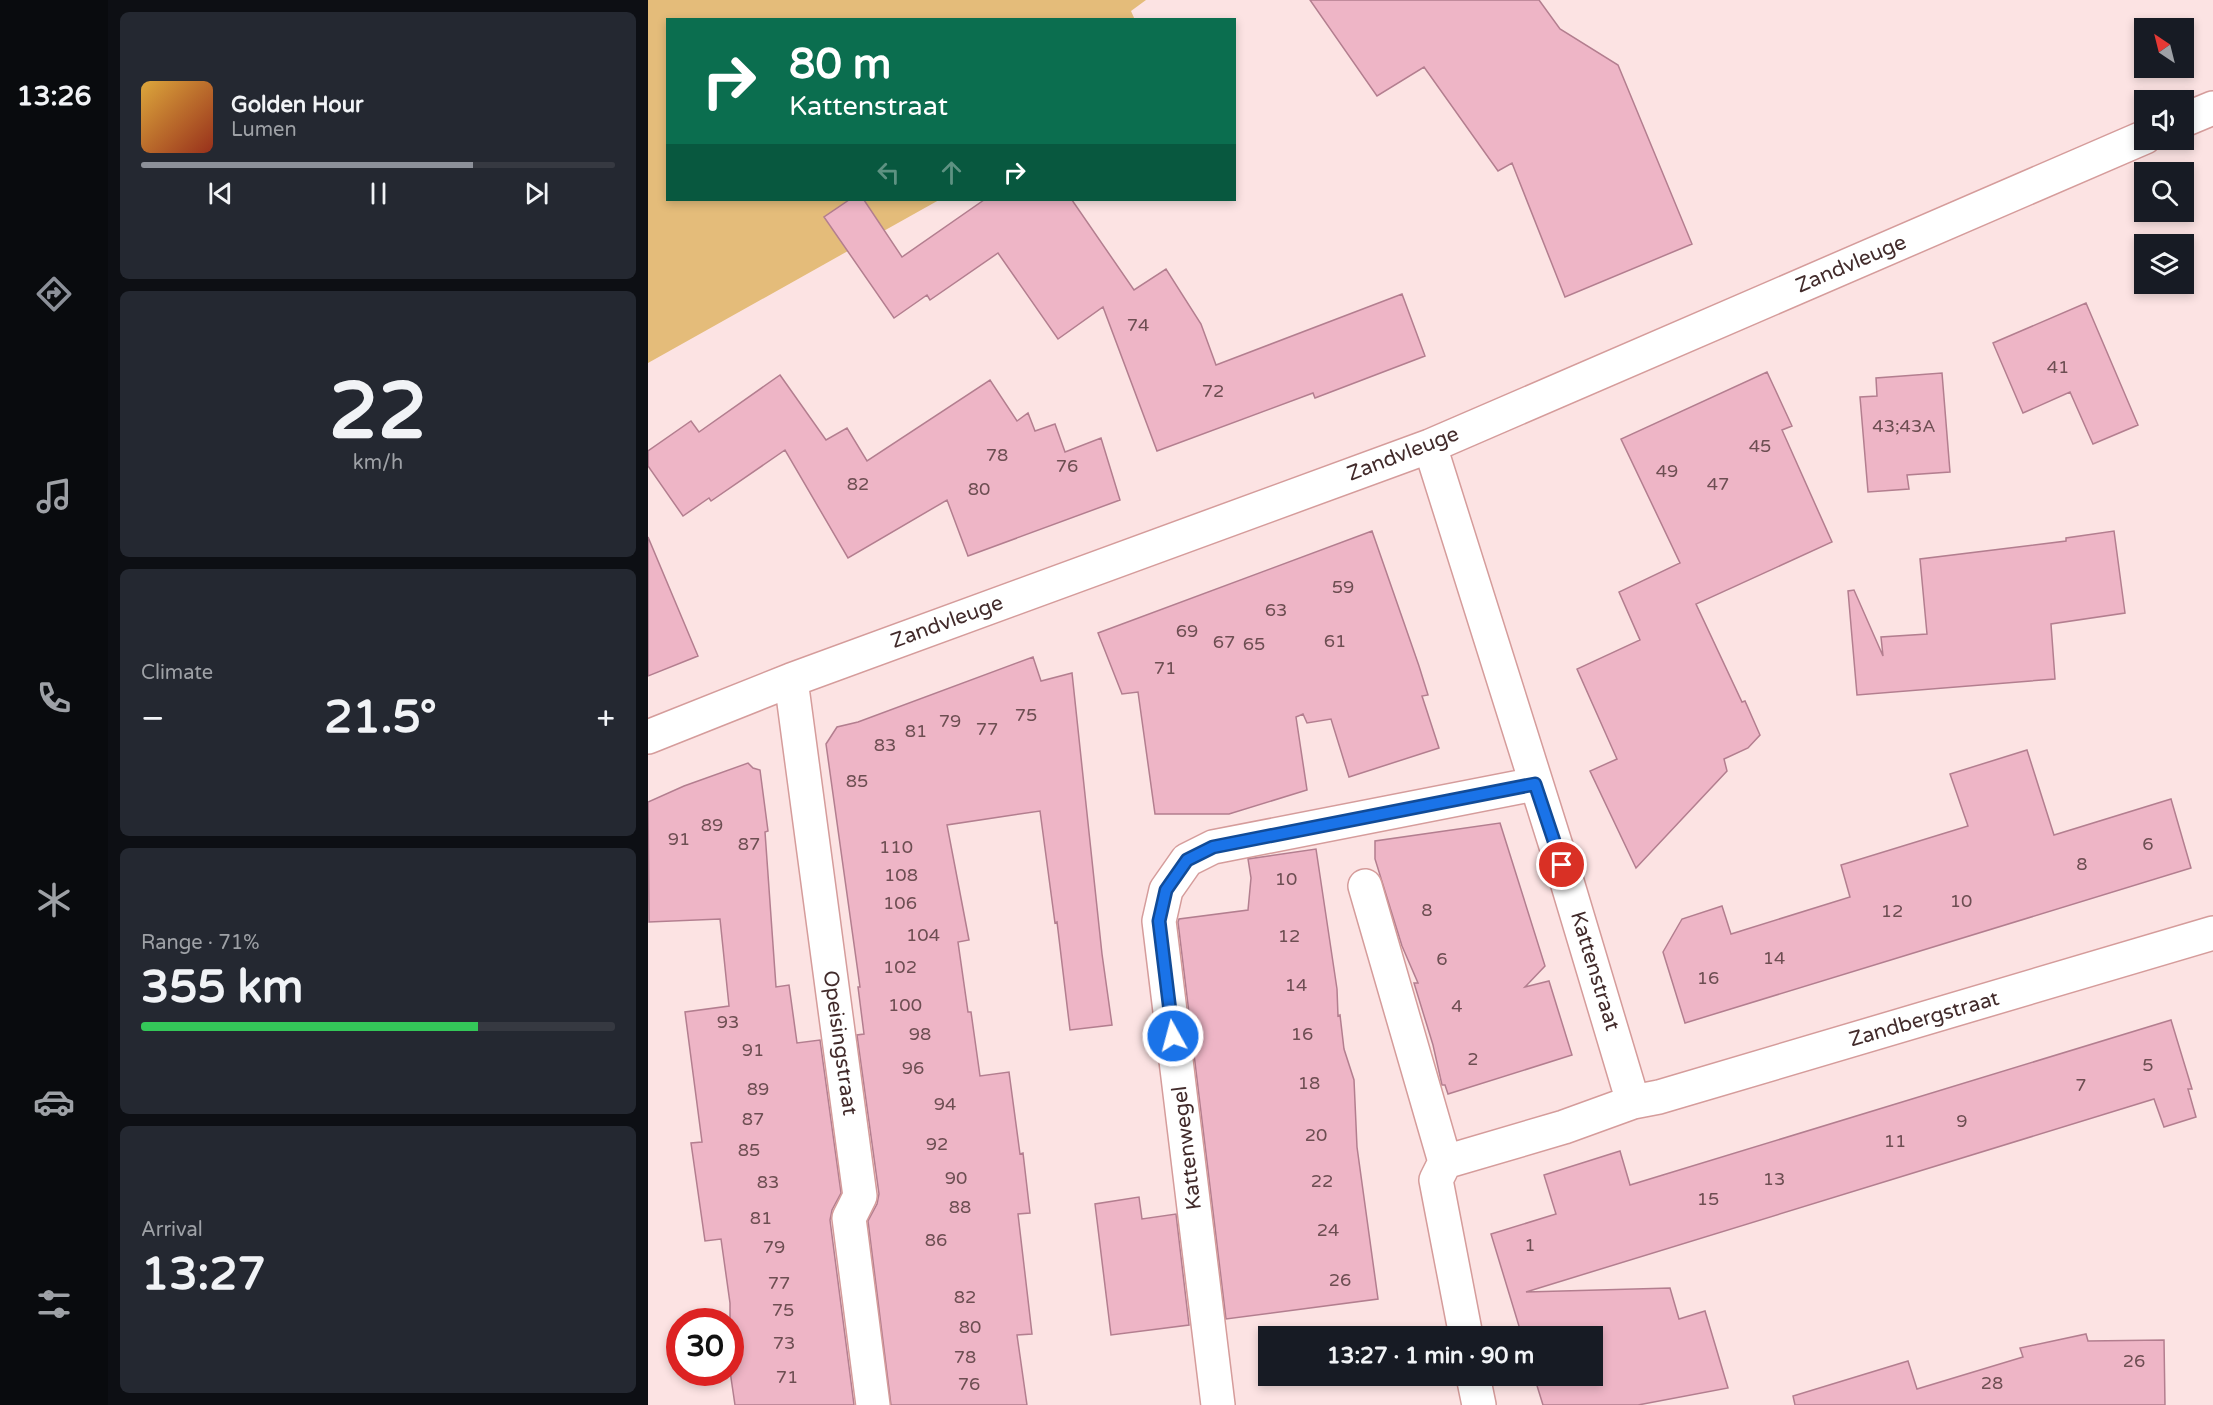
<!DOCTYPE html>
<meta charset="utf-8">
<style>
:root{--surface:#171b24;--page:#242831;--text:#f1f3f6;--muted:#9ea1a6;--line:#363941;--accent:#8c9099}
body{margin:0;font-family:"Varela Round",sans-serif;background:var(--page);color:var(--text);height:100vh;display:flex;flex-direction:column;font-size:22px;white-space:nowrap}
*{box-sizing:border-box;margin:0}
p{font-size:20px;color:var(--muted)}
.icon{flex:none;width:33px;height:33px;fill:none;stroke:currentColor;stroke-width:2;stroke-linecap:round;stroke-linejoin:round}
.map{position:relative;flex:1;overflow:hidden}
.sheet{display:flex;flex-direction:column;gap:12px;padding:12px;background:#0d0f14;width:540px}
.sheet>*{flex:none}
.hud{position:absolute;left:18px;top:18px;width:570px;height:183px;border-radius:0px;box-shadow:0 3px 9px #0003;background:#0b6e4f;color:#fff;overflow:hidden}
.needle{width:39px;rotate:325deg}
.fabs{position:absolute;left:1486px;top:18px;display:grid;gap:12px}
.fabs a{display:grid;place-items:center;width:60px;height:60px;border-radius:0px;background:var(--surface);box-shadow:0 3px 9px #0003;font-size:30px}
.speed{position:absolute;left:18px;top:1308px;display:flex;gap:12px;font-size:30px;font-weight:700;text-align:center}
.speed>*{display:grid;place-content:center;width:78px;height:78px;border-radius:50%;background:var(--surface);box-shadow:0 3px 9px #0003;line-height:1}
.speed .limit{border:9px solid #d22;background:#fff;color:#111}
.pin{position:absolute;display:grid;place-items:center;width:51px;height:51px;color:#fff;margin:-26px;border:3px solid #fff;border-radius:50%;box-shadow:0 2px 6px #0007}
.me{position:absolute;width:66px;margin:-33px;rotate:353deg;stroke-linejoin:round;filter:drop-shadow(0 0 4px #0008)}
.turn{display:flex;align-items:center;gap:21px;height:126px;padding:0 24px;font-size:27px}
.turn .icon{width:78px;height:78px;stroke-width:2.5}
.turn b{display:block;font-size:42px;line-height:51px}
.lanes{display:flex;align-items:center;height:57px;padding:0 24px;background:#0003;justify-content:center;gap:30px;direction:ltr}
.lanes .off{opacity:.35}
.big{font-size:45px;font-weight:800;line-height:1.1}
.sheet .widget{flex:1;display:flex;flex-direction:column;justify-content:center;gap:9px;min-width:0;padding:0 21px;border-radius:9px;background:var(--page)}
.sheet .dial{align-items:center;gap:0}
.dial b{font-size:78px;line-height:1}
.song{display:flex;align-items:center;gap:18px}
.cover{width:72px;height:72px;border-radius:9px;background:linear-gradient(135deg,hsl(40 70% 55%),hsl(10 70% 35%))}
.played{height:6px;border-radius:3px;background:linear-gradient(90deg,var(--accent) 70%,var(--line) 70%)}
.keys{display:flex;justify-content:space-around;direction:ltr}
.heat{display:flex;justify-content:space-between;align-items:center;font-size:33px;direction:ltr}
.charge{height:9px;border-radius:4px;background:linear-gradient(90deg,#34c759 71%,var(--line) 0)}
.trip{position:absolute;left:610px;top:1326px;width:345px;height:60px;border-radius:0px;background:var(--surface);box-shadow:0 3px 9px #0003;font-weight:800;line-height:60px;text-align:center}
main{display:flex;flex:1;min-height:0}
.tab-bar{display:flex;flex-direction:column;width:108px;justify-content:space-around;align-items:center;background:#090b0e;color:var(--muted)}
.tab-bar .icon{width:42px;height:42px}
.tab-bar .current{color:var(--accent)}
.tab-bar b{font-size:27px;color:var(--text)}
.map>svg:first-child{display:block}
.green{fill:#e4bc7a}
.building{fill:#eeb5c6;stroke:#b37e8f;stroke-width:1.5}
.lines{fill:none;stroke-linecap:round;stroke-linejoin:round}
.minor-casing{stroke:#d59c9b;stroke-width:36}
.minor{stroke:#fff;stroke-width:33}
.route-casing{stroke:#114b97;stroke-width:15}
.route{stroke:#1a73e8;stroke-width:10}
.labels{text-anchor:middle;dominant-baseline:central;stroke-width:4.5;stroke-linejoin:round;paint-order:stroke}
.number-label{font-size:18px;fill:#6d4e52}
.street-label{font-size:21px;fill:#422b2b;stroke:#fff}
</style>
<main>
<nav class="tab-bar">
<b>13:26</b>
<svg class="icon current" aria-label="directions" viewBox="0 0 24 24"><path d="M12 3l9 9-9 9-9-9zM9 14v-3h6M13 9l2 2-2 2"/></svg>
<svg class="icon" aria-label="music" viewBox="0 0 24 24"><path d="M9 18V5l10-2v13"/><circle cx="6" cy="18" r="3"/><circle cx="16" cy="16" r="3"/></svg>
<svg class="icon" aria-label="phone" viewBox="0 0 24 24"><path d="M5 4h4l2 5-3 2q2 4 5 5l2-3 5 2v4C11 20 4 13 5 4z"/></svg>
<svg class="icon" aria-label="climate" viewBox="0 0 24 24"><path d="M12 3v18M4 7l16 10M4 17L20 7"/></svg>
<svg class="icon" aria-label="car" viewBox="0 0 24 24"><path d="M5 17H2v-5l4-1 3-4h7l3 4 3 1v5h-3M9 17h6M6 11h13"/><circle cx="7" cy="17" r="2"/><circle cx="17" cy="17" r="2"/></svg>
<svg class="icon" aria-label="filters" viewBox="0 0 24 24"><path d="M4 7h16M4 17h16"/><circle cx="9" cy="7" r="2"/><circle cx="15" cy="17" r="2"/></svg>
</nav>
<section class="sheet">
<div class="widget">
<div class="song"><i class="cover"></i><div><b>Golden Hour</b><p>Lumen</p></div></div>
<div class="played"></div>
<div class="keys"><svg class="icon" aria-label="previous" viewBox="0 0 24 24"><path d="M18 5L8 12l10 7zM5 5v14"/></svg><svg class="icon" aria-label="pause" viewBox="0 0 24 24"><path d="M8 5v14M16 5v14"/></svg><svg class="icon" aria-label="next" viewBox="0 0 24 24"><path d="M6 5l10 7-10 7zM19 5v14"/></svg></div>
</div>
<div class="widget dial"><b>22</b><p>km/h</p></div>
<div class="widget"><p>Climate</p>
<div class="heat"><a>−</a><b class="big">21.5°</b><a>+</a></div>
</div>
<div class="widget"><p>Range · 71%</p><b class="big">355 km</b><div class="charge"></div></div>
<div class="widget"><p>Arrival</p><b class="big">13:27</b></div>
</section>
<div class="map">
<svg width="1565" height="1405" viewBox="0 0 1565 1405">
<rect width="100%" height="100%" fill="#fce3e3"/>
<path class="green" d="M0,0H498L483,11L487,20H20V200H291L0,363Z"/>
<path class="building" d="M662,0H891L912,29L970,65L1044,244L917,297L864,163L850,171L776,67L729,96Z
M201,200H216L254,257L336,200H424L486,290L518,269L553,324L568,365L754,294L777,356L667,398L665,393L509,451L455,307L410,339L350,253L282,300L279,295L246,318L176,217Z
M1438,303L1490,425L1445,444L1422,392L1375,413L1345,343Z
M1119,372L1144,426L1134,430L1184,542L1048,604L1094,702L1097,701L1112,735L1100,748L1076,759L1079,771L988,868L942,771L969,759L929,669L992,640L971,592L1032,563L973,439Z
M1294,373L1302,472L1259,475L1261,489L1220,492L1212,397L1229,396L1228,378Z
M132,375L178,440L199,428L219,461L342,380L369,421L380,413L387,431L407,424L417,452L453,438L472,500L320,556L299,500L200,558L137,450L63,501L61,498L35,516L0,466V451L43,421L51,432Z
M724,531L771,666L780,695L774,696L791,748L701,777L683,719L659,723L655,714L648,717L659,790L581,814H507L490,692L474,694L450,633Z
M1466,531L1477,613L1403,624L1407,679L1209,695L1200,591L1206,590L1235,656L1233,637L1279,634L1272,559L1418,541V538Z
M0,537L50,656L0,676Z
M385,657L393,681L424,673L454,954L464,1025L422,1030L409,922L407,923L392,811L299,825L321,940L310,942L320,1012H323L332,1076L361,1072L372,1154L375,1153L382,1213L370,1214L384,1334L369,1335L379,1405H243L220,1221L229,1204L231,1194L209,1035L216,1034L210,987H212L178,744L189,727L210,722Z
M1379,750L1406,835L1523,799L1543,868L1037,1023L1015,952L1034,919L1074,906L1083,934L1202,897L1193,865L1320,826L1302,774Z
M100,763L105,768L112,770L120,831L117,832L128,987L141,985L149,1043L172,1040L193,1193L184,1210L182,1220L206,1405H87L82,1371V1303L73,1239L57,1241L43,1143L54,1142L37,1012L81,1006L72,919L1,922L0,802L36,786Z
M852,823L897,966L877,987L901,981L924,1055L800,1094L797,1085H794L785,1045L766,983H770L754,946L727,859V841Z
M668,849L689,989L690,1016L692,1015L696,1049L706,1080L709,1147L730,1299L578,1319L530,922L531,919L600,910L603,878L600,859Z
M1523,1020L1544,1089H1540L1548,1117L1516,1127L1506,1099L878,1292L1022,1288L1031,1319L1057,1311L1080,1388L990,1405H895L886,1376H945V1336H874L843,1234L908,1214L896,1175L972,1151L982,1185Z
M491,1197L494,1219L528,1214L541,1325L463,1335L447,1204Z
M1438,1334L1440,1341L1516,1340L1517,1405H1147L1145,1396L1260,1361L1269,1389L1375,1357L1372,1348Z"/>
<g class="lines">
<defs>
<path id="minor" d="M1536,120L1565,108
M782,446L914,865L985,1102
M143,680L212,1196L201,1218L225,1405
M0,737L143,680L782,446L1497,137
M717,886L797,1162
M818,1336L788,1180L797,1162L916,1127L985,1102L1011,1097L1565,933
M825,1376L831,1405
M570,1405L511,921L518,890L539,860L565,847L887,784"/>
</defs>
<use href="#minor" class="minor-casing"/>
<use href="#minor" class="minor"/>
</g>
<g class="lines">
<defs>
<path id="route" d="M525,1036L511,921L518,890L539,860L565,847L887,784L914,865"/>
</defs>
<use href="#route" class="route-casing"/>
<use href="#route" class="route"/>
</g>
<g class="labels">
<g class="number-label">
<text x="490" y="325">74</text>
<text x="1410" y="367">41</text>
<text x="565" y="391">72</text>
<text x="1256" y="426">43;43A</text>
<text x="1112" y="446">45</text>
<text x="349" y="455">78</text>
<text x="419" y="466">76</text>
<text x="1019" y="471">49</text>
<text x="210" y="484">82</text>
<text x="1070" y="484">47</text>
<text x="331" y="489">80</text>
<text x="695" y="587">59</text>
<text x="628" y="610">63</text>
<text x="539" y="631">69</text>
<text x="687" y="641">61</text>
<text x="576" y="642">67</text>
<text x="606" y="644">65</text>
<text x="517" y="668">71</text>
<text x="378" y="715">75</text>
<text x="302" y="721">79</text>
<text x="339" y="729">77</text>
<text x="268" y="731">81</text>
<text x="237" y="745">83</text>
<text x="209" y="781">85</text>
<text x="64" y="825">89</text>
<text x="31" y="839">91</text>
<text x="101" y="844">87</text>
<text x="1500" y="844">6</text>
<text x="248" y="847">110</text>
<text x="1434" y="864">8</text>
<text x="253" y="875">108</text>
<text x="638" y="879">10</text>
<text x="1313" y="901">10</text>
<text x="252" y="903">106</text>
<text x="779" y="910">8</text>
<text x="1244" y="911">12</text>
<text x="275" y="935">104</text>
<text x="641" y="936">12</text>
<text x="1126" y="958">14</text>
<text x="794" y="959">6</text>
<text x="252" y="967">102</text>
<text x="1060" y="978">16</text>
<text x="648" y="985">14</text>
<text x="257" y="1005">100</text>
<text x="809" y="1006">4</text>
<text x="80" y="1022">93</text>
<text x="272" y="1034">98</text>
<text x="654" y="1034">16</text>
<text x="105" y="1050">91</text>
<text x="825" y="1059">2</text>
<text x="1500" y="1065">5</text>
<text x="265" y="1068">96</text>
<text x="661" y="1083">18</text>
<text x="1433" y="1085">7</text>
<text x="110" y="1089">89</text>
<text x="297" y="1104">94</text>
<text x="105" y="1119">87</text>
<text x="1314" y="1121">9</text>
<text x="668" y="1135">20</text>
<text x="1247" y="1141">11</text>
<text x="289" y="1144">92</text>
<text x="101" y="1150">85</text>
<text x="308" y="1178">90</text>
<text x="1126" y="1179">13</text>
<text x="674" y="1181">22</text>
<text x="120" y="1182">83</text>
<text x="1060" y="1199">15</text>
<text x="312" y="1207">88</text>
<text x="113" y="1218">81</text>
<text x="680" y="1230">24</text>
<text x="288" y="1240">86</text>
<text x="882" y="1245">1</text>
<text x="126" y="1247">79</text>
<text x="692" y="1280">26</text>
<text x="131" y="1283">77</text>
<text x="317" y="1297">82</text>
<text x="135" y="1310">75</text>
<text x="322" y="1327">80</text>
<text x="136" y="1343">73</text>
<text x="317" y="1357">78</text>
<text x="1486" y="1361">26</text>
<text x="139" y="1377">71</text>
<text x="1344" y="1383">28</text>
<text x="321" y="1384">76</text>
</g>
<g class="street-label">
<text transform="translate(1203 264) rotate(-23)">Zandvleuge</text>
<text transform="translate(755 454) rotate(-21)">Zandvleuge</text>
<text transform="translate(299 622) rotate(-20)">Zandvleuge</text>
<text transform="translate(947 971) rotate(73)">Kattenstraat</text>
<text transform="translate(1276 1019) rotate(-16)">Zandbergstraat</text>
<text transform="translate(192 1043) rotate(82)">Opeisingstraat</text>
<text transform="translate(539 1148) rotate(-97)">Kattenwegel</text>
</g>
</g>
</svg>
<div class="fabs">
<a><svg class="needle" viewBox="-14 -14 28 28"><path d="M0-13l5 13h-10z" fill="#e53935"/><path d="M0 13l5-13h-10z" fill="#9ea1a6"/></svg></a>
<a><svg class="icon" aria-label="sound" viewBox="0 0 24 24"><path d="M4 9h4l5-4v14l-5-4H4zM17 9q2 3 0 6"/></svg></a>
<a><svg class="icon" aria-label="search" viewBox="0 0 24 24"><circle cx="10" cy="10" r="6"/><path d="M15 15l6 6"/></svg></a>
<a><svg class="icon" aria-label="layers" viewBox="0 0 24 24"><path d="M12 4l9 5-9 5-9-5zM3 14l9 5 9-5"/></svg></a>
</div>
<div class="speed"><div class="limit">30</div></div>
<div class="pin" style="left:914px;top:865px;background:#d93025"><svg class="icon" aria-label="arrive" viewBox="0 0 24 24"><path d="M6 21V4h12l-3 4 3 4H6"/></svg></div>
<svg class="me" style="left:525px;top:1036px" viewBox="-20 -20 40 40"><circle r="17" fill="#1a73e8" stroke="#fff" stroke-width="3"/><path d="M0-11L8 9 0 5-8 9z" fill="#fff"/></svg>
<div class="trip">13:27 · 1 min · 90 m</div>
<div class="hud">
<div class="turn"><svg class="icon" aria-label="right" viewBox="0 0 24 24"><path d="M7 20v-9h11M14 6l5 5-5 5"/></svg><div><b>80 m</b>Kattenstraat</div></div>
<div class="lanes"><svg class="icon off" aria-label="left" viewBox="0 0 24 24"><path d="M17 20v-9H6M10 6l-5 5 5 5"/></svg><svg class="icon off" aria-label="ahead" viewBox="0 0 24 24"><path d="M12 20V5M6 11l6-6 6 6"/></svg><svg class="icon" aria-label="right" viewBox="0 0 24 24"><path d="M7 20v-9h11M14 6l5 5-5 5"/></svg></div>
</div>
</div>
</main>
